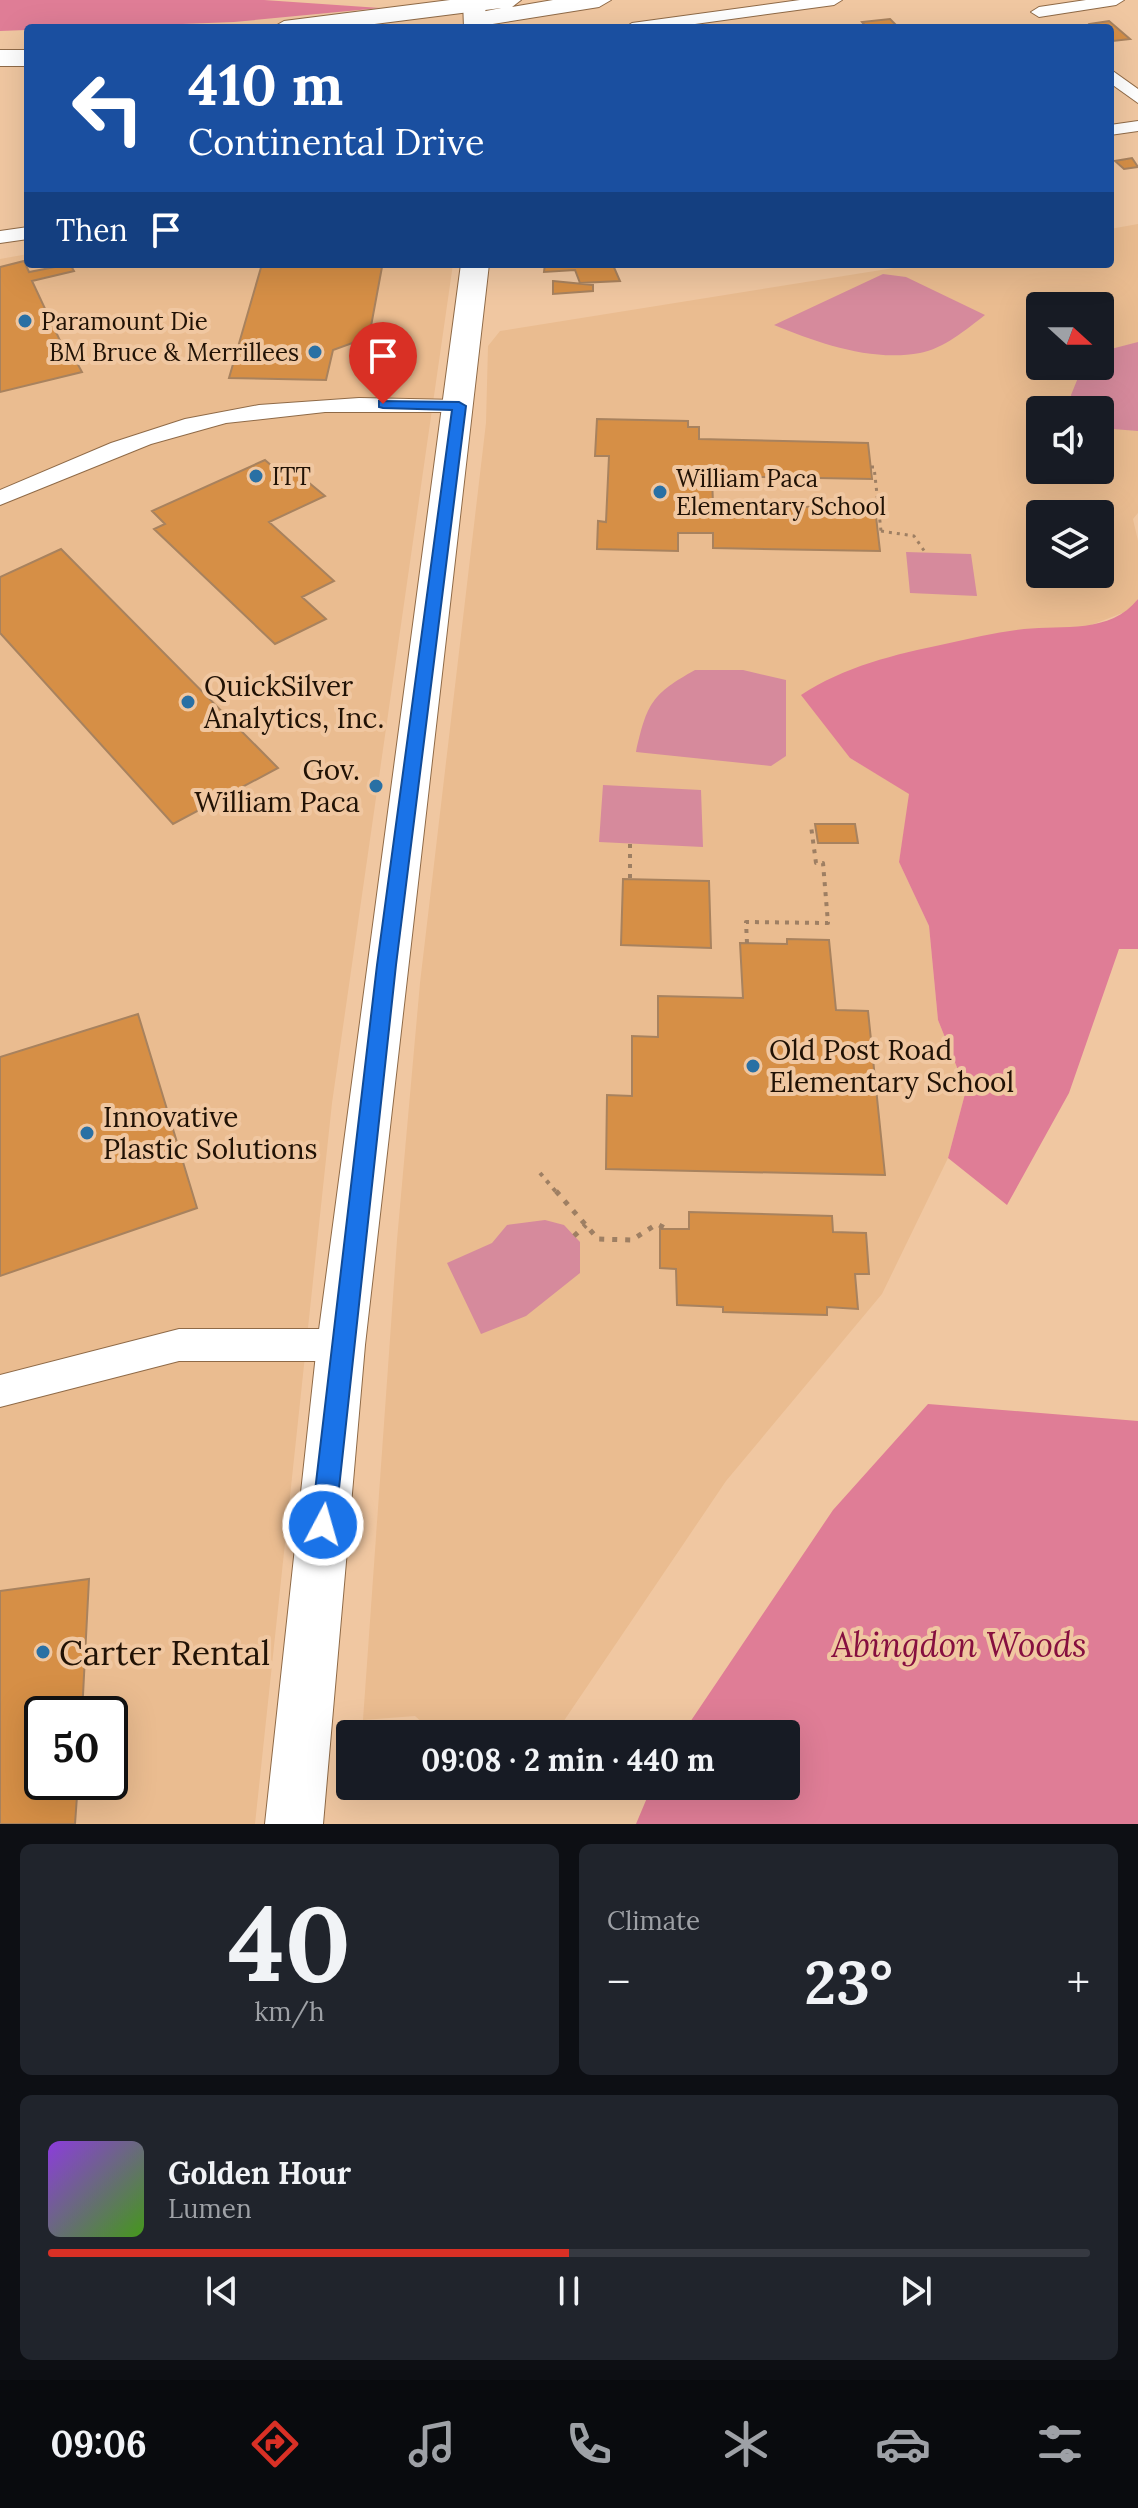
<!DOCTYPE html>
<meta charset="utf-8">
<style>
:root{--surface:#171b24;--page:#20242c;--text:#f1f3f6;--muted:#9ea1a6;--line:#363941;--accent:#d93025}
body{margin:0;font-family:Lora,serif;background:var(--page);color:var(--text);height:100vh;display:flex;flex-direction:column;font-size:30px;white-space:nowrap}
*{box-sizing:border-box;margin:0}
p{font-size:26px;color:var(--muted)}
.icon{flex:none;width:44px;height:44px;fill:none;stroke:currentColor;stroke-width:2;stroke-linecap:round;stroke-linejoin:round}
.map{position:relative;height:1824px;overflow:hidden}
.side{display:flex;flex-direction:column;gap:20px;padding:20px;background:#0d0f14;flex:1}
.side>*{flex:none}
.top-card{position:absolute;left:24px;top:24px;width:1090px;height:244px;border-radius:8px;box-shadow:0 8px 32px #0002;background:#1a4fa0;color:#fff;overflow:hidden}
.needle{width:52px;rotate:111deg}
.controls{position:absolute;left:1026px;top:292px;display:grid;gap:16px}
.controls a{display:grid;place-items:center;width:88px;height:88px;border-radius:8px;background:var(--surface);box-shadow:0 8px 32px #0002;font-size:40px}
.speed{position:absolute;left:24px;top:1696px;display:flex;gap:16px;font-size:40px;font-weight:700;text-align:center}
.speed>*{display:grid;place-content:center;width:104px;height:104px;border-radius:50%;background:var(--surface);box-shadow:0 8px 32px #0002;line-height:1}
.speed .limit{border:4px solid #111;border-radius:12px;background:#fff;color:#111}
.pin{position:absolute;display:grid;place-items:center;width:68px;height:68px;color:#fff;margin:-82px -34px;border-radius:50% 50% 50% 0;rotate:-45deg;box-shadow:0 0 8px #0007}
.pin .icon{rotate:45deg}
.me{position:absolute;width:88px;margin:-44px;rotate:6deg;stroke-linejoin:round;filter:drop-shadow(0 0 6px #0008)}
.turn{display:flex;align-items:center;gap:28px;height:168px;padding:0 32px;font-size:36px}
.turn .icon{width:104px;height:104px;stroke-width:2.5}
.turn b{display:block;font-size:56px;line-height:68px}
.then{display:flex;align-items:center;height:76px;padding:0 32px;background:#0003;gap:16px;font-size:30px}
.big{font-size:60px;font-weight:700;line-height:1.1}
.side .card{flex:1;display:flex;flex-direction:column;justify-content:center;gap:12px;min-width:0;padding:0 28px;border-radius:12px;background:var(--page)}
.side .dial{align-items:center;gap:0}
.dial b{font-size:104px;line-height:1}
.song{display:flex;align-items:center;gap:24px}
.cover{width:96px;height:96px;border-radius:12px;background:linear-gradient(135deg,hsl(270 70% 55%),hsl(100 70% 35%))}
.played{height:8px;border-radius:4px;background:linear-gradient(90deg,var(--accent) 50%,var(--line) 50%)}
.keys{display:flex;justify-content:space-around;direction:ltr}
.heat{display:flex;justify-content:space-between;align-items:center;font-size:44px;direction:ltr}
.side .tiles{flex:1;display:grid;gap:20px;grid-template-columns:1fr 1fr}
.card:last-child{grid-column:span 2}
.trip{position:absolute;left:336px;top:1720px;width:464px;height:80px;border-radius:8px;background:var(--surface);box-shadow:0 8px 32px #0002;font-weight:700;line-height:80px;text-align:center}
.menu{display:flex;height:128px;justify-content:space-around;align-items:center;background:#090b0e;color:var(--muted)}
.menu .icon{width:56px;height:56px}
.menu .on{color:var(--accent)}
.menu b{font-size:36px;color:var(--text)}
.map>svg:first-child{display:block}
.built{fill:#eabc90;fill-rule:evenodd}
.green{fill:#d68a9c}
.forest{fill:#df7d96}
.building{fill:#d68f46;stroke:#a8825e;stroke-width:2}
.lines{fill:none;stroke-linecap:round;stroke-linejoin:round}
.minor-casing{stroke:#8f6a47;stroke-width:2}
.secondary-casing{stroke:#8f6a47;stroke-width:2}
.trunk-casing{stroke:#8f6a47;stroke-width:2}
.path-far2{stroke:#9e7f63;stroke-width:3;stroke-dasharray:3 5;stroke-linecap:butt}
.path-far1{stroke:#9e7f63;stroke-width:4;stroke-dasharray:4 6;stroke-linecap:butt}
.path{stroke:#9e7f63;stroke-width:5;stroke-dasharray:5 8;stroke-linecap:butt}
.minor{fill:#fff;fill-rule:evenodd}
.secondary{fill:#fff;fill-rule:evenodd}
.trunk{fill:#fff;fill-rule:evenodd}
.route{fill:#1a73e8;stroke:#114b97;stroke-width:2}
.poi-dot{fill:#2970a4;stroke:#f0c7a1;stroke-width:3}
.labels{text-anchor:middle;dominant-baseline:central;stroke-width:8;stroke-linejoin:round;paint-order:stroke}
.far-poi-label{font-size:24px;fill:#211205;stroke:#f0c7a1;text-anchor:start}
.poi-label{font-size:28px;fill:#211205;stroke:#f0c7a1;text-anchor:start}
.near-park-label{font-size:34px;font-style:italic;fill:#860f3f;stroke:#f0c7a1}
.near-poi-label{font-size:34px;fill:#211205;stroke:#f0c7a1;text-anchor:start}
</style>
<div class="map">
<svg width="1138" height="1824" viewBox="0 0 1138 1824">
<rect width="100%" height="100%" fill="#f0c7a1"/>
<path class="built" d="M1138,224V513L1133,519L1138,541V599L1130,610L1081,629H1025L850,758L910,794L899,862L929,926L938,1020L966,1090L948,1158L882,1294L726,1481L555,1734H435L415,1716L363,1720L397,1240L420,983L486,423L488,346L500,331L919,264H1110V229ZM1040,306H1100V366H1040ZM1040,410H1100V470H1040ZM1040,514H1100V574H1040Z
M28,254V264H453L332,1103L255,1824H0V259ZM42,1714H110V1782H42Z"/>
<path class="green" d="M883,274L906,277L985,315C967,329 943,349 920,353C871,362 818,343 774,325Z
M1138,342V431L1100,428V410H1074L1071,395L1082,368L1100,366V356L1111,349Z
M906,552L971,554L977,596L910,593Z
M695,670H743L786,680V756L771,766L636,752C647,703 652,694 695,670Z
M603,785L701,790L703,847L599,842Z
M545,1220L564,1225L580,1242V1273L526,1316L481,1334L447,1263L492,1243L507,1225Z"/>
<path class="forest" d="M0,0H264L380,8L234,22L0,31Z
M1138,599V949H1119L1069,1093L1007,1205L948,1158L966,1090L938,1020L929,926L899,862L909,794L850,758L801,695C843,667 896,654 945,644C971,638 998,632 1024,629C1063,625 1110,634 1138,599Z
M928,1404L1138,1421V1824H636L652,1786H786V1734H682L833,1510Z"/>
<path class="building" d="M890,19L898,27L867,28L862,22Z
M1109,21L1130,39L1113,41L1110,28H1095L1090,24Z
M1132,158L1138,167L1124,169L1115,161Z
M24,261L29,272L70,264L74,271L32,281L70,362L76,361L82,372L0,392V267Z
M262,264L382,267L369,337L333,350L326,380L229,378Z
M545,264L613,265L620,281L580,283L575,270L544,272Z
M553,281L593,285V291L553,294Z
M597,419L688,421V427H699V439L868,443L872,479L712,476L713,505L875,508L880,551L713,548V533H678V551L597,549L598,521L606,522L609,456H595Z
M265,460L280,473L291,468L325,496L269,522L334,581L302,597L326,619L275,644L154,529L165,524L152,511Z
M61,549L278,768L173,824L0,633V577Z
M815,824H855L858,843H818Z
M623,879L709,881L711,948L621,945Z
M787,939L829,940L836,1010L868,1011L885,1175L606,1169L607,1095L632,1096V1036L658,1037V996L743,998L740,943L787,944Z
M138,1014L197,1208L0,1276V1057Z
M689,1212L832,1216L833,1232L866,1233L869,1274H855L858,1309L827,1307V1315L723,1312V1307L677,1305L676,1269L660,1268V1229H689Z
M89,1579L82,1714H42V1782H78L75,1824H0V1591Z"/>
<g class="lines">
<defs>
<path id="minor" d="M800,0H842L834,5L666,28H624L632,23Z
M1086,0H1124L1116,5L1039,17L1031,12L1039,7Z
M1110,69L1138,89V103L1110,83Z
M1138,121V131L1110,135V125Z
M28,227V239L0,243V231Z
M359,398L459,400L470,406L459,412H325L226,423L151,444L0,505V490L111,443L185,419L259,405Z
M179,1329H341L353,1334L358,1345L353,1356L341,1361H179L0,1407V1375Z"/>
<path id="secondary" d="M463,0H485L486,28H464Z
M461,264H489L365,1345L323,1824H265L317,1345Z"/>
<path id="trunk" d="M450,0H521L512,7L553,0H611L599,7L480,26L471,24L468,19L471,14L501,8L343,28H272L284,21Z
M0,50H28V66H0Z"/>
</defs>
<use href="#minor" class="minor-casing"/>
<use href="#secondary" class="secondary-casing"/>
<use href="#trunk" class="trunk-casing"/>
<path class="path-far2" d="M871,467H874L881,531H878
M881,531L914,536L925,552"/>
<path class="path-far1" d="M630,844V879
M747,943L746,922L828,923L823,863H816L811,826
M540,1173L557,1193"/>
<path class="path" d="M556,1191L598,1239L632,1240L657,1224L667,1229
M574,1236L586,1225"/>
<use href="#minor" class="minor"/>
<use href="#secondary" class="secondary"/>
<use href="#trunk" class="trunk"/>
</g>
<path class="route" d="M379,401L459,402L466,406L396,965L335,1525L331,1533L323,1537L315,1533L311,1525L377,965L452,410L383,408L379,407Z"/>
<g class="poi-dot">
<circle cx="25" cy="321" r="8"/>
<circle cx="315" cy="352" r="8"/>
<circle cx="256" cy="476" r="8"/>
<circle cx="660" cy="492" r="8"/>
<circle cx="188" cy="702" r="8"/>
<circle cx="376" cy="786" r="8"/>
<circle cx="753" cy="1066" r="8"/>
<circle cx="87" cy="1133" r="8"/>
<circle cx="43" cy="1652" r="8"/>
</g>
<g class="labels">
<g class="far-poi-label">
<text x="41" y="321">Paramount Die</text>
<text x="299" y="352" text-anchor="end">BM Bruce &amp; Merrillees</text>
<text x="272" y="476">ITT</text>
<text x="676" y="478">William Paca<tspan x="676" dy="28">Elementary School</tspan></text>
</g>
<g class="poi-label">
<text x="204" y="686">QuickSilver<tspan x="204" dy="32">Analytics, Inc.</tspan></text>
<text x="360" y="770" text-anchor="end">Gov.<tspan x="360" dy="32">William Paca</tspan></text>
<text x="769" y="1050">Old Post Road<tspan x="769" dy="32">Elementary School</tspan></text>
<text x="103" y="1117">Innovative<tspan x="103" dy="32">Plastic Solutions</tspan></text>
</g>
<g class="near-park-label">
<text x="959" y="1644">Abingdon Woods</text>
</g>
<g class="near-poi-label">
<text x="59" y="1652">Carter Rental</text>
</g>
</g>
</svg>
<div class="controls">
<a><svg class="needle" viewBox="-14 -14 28 28"><path d="M0-13l5 13h-10z" fill="#e53935"/><path d="M0 13l5-13h-10z" fill="#9ea1a6"/></svg></a>
<a><svg class="icon" aria-label="sound" viewBox="0 0 24 24"><path d="M4 9h4l5-4v14l-5-4H4zM17 9q2 3 0 6"/></svg></a>
<a><svg class="icon" aria-label="layers" viewBox="0 0 24 24"><path d="M12 4l9 5-9 5-9-5zM3 14l9 5 9-5"/></svg></a>
</div>
<div class="speed"><div class="limit">50</div></div>
<div class="pin" style="left:383px;top:404px;background:#d93025"><svg class="icon" aria-label="arrive" viewBox="0 0 24 24"><path d="M6 21V4h12l-3 4 3 4H6"/></svg></div>
<svg class="me" style="left:323px;top:1525px" viewBox="-20 -20 40 40"><circle r="17" fill="#1a73e8" stroke="#fff" stroke-width="3"/><path d="M0-11L8 9 0 5-8 9z" fill="#fff"/></svg>
<div class="trip">09:08 · 2 min · 440 m</div>
<div class="top-card">
<div class="turn"><svg class="icon" aria-label="left" viewBox="0 0 24 24"><path d="M17 20v-9H6M10 6l-5 5 5 5"/></svg><div><b>410 m</b>Continental Drive</div></div>
<div class="then">Then<svg class="icon" aria-label="arrive" viewBox="0 0 24 24"><path d="M6 21V4h12l-3 4 3 4H6"/></svg></div>
</div>
</div>
<section class="side">
<div class="tiles">
<div class="card dial"><b>40</b><p>km/h</p></div>
<div class="card"><p>Climate</p>
<div class="heat"><a>−</a><b class="big">23°</b><a>+</a></div>
</div>
<div class="card">
<div class="song"><i class="cover"></i><div><b>Golden Hour</b><p>Lumen</p></div></div>
<div class="played"></div>
<div class="keys"><svg class="icon" aria-label="previous" viewBox="0 0 24 24"><path d="M18 5L8 12l10 7zM5 5v14"/></svg><svg class="icon" aria-label="pause" viewBox="0 0 24 24"><path d="M8 5v14M16 5v14"/></svg><svg class="icon" aria-label="next" viewBox="0 0 24 24"><path d="M6 5l10 7-10 7zM19 5v14"/></svg></div>
</div>
</div>
</section>
<nav class="menu">
<b>09:06</b>
<svg class="icon on" aria-label="directions" viewBox="0 0 24 24"><path d="M12 3l9 9-9 9-9-9zM9 14v-3h6M13 9l2 2-2 2"/></svg>
<svg class="icon" aria-label="music" viewBox="0 0 24 24"><path d="M9 18V5l10-2v13"/><circle cx="6" cy="18" r="3"/><circle cx="16" cy="16" r="3"/></svg>
<svg class="icon" aria-label="phone" viewBox="0 0 24 24"><path d="M5 4h4l2 5-3 2q2 4 5 5l2-3 5 2v4C11 20 4 13 5 4z"/></svg>
<svg class="icon" aria-label="climate" viewBox="0 0 24 24"><path d="M12 3v18M4 7l16 10M4 17L20 7"/></svg>
<svg class="icon" aria-label="car" viewBox="0 0 24 24"><path d="M5 17H2v-5l4-1 3-4h7l3 4 3 1v5h-3M9 17h6M6 11h13"/><circle cx="7" cy="17" r="2"/><circle cx="17" cy="17" r="2"/></svg>
<svg class="icon" aria-label="filters" viewBox="0 0 24 24"><path d="M4 7h16M4 17h16"/><circle cx="9" cy="7" r="2"/><circle cx="15" cy="17" r="2"/></svg>
</nav>
